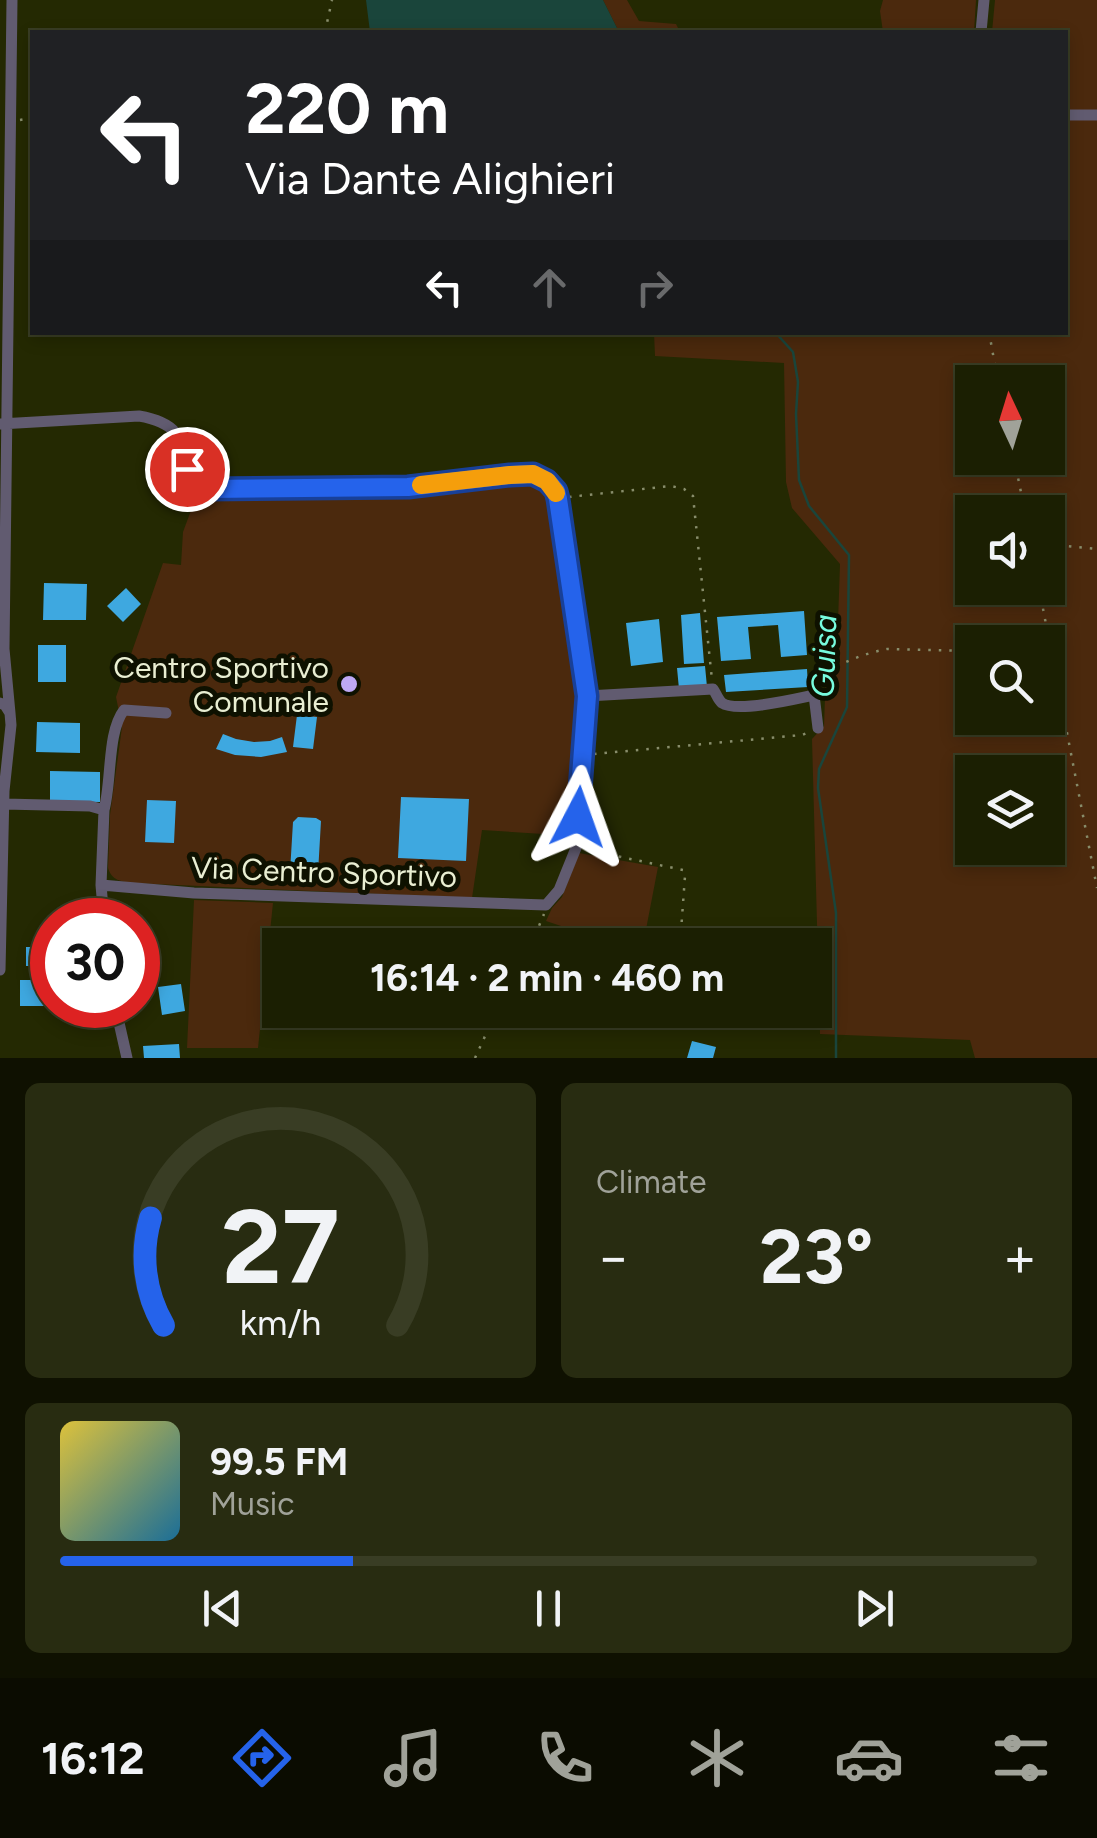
<!DOCTYPE html>
<meta charset="utf-8">
<style>
:root{--surface:#1b1f02;--page:#282c11;--text:#f1f3f6;--muted:#a0a299;--line:#393d24;--accent:#2563eb}
body{margin:0;font-family:Figtree,sans-serif;background:var(--page);color:var(--text);height:100vh;display:flex;flex-direction:column;font-size:38px;white-space:nowrap}
*{box-sizing:border-box;margin:0}
p{font-size:32px;color:var(--muted)}
.icon{flex:none;width:55px;height:55px;fill:none;stroke:currentColor;stroke-width:2;stroke-linecap:round;stroke-linejoin:round}
.map{position:relative;height:1058px;overflow:hidden}
.drawer{display:flex;flex-direction:column;gap:25px;padding:25px;background:#0f1101;flex:1}
.drawer>*{flex:none}
.top-card{position:absolute;left:30px;top:30px;width:1038px;height:305px;border-radius:0px;box-shadow:0 5px 15px #0003,0 0 0 2px var(--line);background:#202124;color:#fff;overflow:hidden}
.needle{width:65px;rotate:356deg}
.tools{position:absolute;left:955px;top:365px;display:grid;gap:20px}
.tools a{display:grid;place-items:center;width:110px;height:110px;border-radius:0px;background:var(--surface);box-shadow:0 5px 15px #0003,0 0 0 2px var(--line);font-size:50px}
.speed{position:absolute;left:30px;top:898px;display:flex;gap:20px;font-size:50px;font-weight:700;text-align:center}
.speed>*{display:grid;place-content:center;width:130px;height:130px;border-radius:50%;background:var(--surface);box-shadow:0 5px 15px #0003,0 0 0 2px var(--line);line-height:1}
.speed .limit{border:15px solid #d22;background:#fff;color:#111}
.pin{position:absolute;display:grid;place-items:center;width:85px;height:85px;color:#fff;margin:-42px;border:5px solid #fff;border-radius:50%;box-shadow:0 2px 10px #0007}
.me{position:absolute;width:110px;margin:-55px;rotate:4deg;stroke-linejoin:round;filter:drop-shadow(0 0 8px #0008)}
.turn{display:flex;align-items:center;gap:35px;height:210px;padding:0 50px;font-size:45px}
.turn .icon{width:130px;height:130px;stroke-width:2.5}
.turn b{display:block;font-size:70px;line-height:85px}
.lanes{display:flex;align-items:center;height:95px;padding:0 50px;background:#0003;justify-content:center;gap:50px;direction:ltr}
.lanes .off{opacity:.35}
.big{font-size:75px;font-weight:700;line-height:1.1}
.drawer .tile{flex:1;display:flex;flex-direction:column;justify-content:center;gap:15px;min-width:0;padding:0 35px;border-radius:15px;background:var(--page)}
.drawer .dial{align-items:center;gap:0}
.dial svg{height:260px;overflow:visible;fill:none;stroke:var(--line);stroke-width:7;stroke-linecap:round;text-anchor:middle}
.dial text{fill:var(--text);stroke:none}
.song{display:flex;align-items:center;gap:30px}
.cover{width:120px;height:120px;border-radius:15px;background:linear-gradient(135deg,hsl(50 70% 55%),hsl(200 70% 35%))}
.played{height:10px;border-radius:5px;background:linear-gradient(90deg,var(--accent) 30%,var(--line) 30%)}
.keys{display:flex;justify-content:space-around;direction:ltr}
.heat{display:flex;justify-content:space-between;align-items:center;font-size:55px;direction:ltr}
.drawer .tiles{flex:1;display:grid;gap:25px;grid-template-columns:1fr 1fr}
.tile:last-child{grid-column:span 2}
.trip{position:absolute;left:262px;top:928px;width:570px;height:100px;border-radius:0px;background:var(--surface);box-shadow:0 5px 15px #0003,0 0 0 2px var(--line);font-weight:700;line-height:100px;text-align:center}
.tab-bar{display:flex;height:160px;justify-content:space-around;align-items:center;background:#0b0c01;color:var(--muted)}
.tab-bar .icon{width:70px;height:70px}
.tab-bar .current{color:var(--accent)}
.tab-bar b{font-size:45px;color:var(--text)}
.map>svg:first-child{display:block}
.green{fill:#4b290d;fill-rule:evenodd}
.water{fill:#1a453b}
.lines{fill:none;stroke-linecap:round;stroke-linejoin:round}
.stream{stroke:#1a453b;stroke-width:2.5}
.building{fill:#3ea8e0}
.path{stroke:#888d6b;stroke-width:2.5;stroke-dasharray:2.5 8;stroke-linecap:butt}
.minor{stroke:#615b70;stroke-width:11}
.route-casing{stroke:#184099;stroke-width:25}
.route{stroke:#2563eb;stroke-width:18}
.slow{stroke:#f59e0b;stroke-width:18}
.poi-dot{fill:#bea9f5;stroke:#0e1100;stroke-width:4}
.labels{text-anchor:middle;dominant-baseline:central;stroke-width:10;stroke-linejoin:round;paint-order:stroke}
.poi-label{font-size:30px;fill:#e9eed2;stroke:#0e1100;text-anchor:end}
.street-label{font-size:30px;fill:#e9eed2;stroke:#0e1100}
.water-label{font-size:32px;font-style:italic;fill:#77fcde;stroke:#0e1100}
</style>
<div class="map">
<svg width="1097" height="1058" viewBox="0 0 1097 1058">
<rect width="100%" height="100%" fill="#242902"/>
<path class="green" d="M603,0H627L639,21L676,24L680,32H619Z
M883,0H976L974,32H883L880,11Z
M995,0H1097V1058H975L970,1040L820,1034L812,739L824,726L826,668L838,622L840,564L792,508L786,482L784,363L655,356L654,333L1065,332V32H992ZM972,382H1048V458H972ZM972,512H1048V588H972ZM972,642H1048V718H972ZM972,772H1048V848H972Z
M530,479L545,486L548,492L579,672L574,836L482,830L472,898L132,883C121,881 112,881 108,868L110,815L122,727L116,697L163,563L181,565L183,532L196,497L204,493Z
M579,853L658,867L643,945H575L573,930L546,921L552,908L562,897Z
M194,900L273,903L258,1048H187Z"/>
<path class="water" d="M366,0H603L619,32H370Z"/>
<g class="lines">
<path class="stream" d="M775,332L793,352L798,382L796,414L799,480L809,506L849,555L847,707L819,769L818,788L836,913V1058"/>
</g>
<path class="building" d="M44,583L87,584L86,620H43Z
M126,588L141,604L123,622L107,606Z
M804,611L807,655L781,657L778,625L748,627L751,659L721,661L717,617Z
M700,613L704,663L684,664L681,615Z
M659,619L663,662L631,666L626,623Z
M38,645H66V682H38Z
M705,666L707,687L679,689L677,668Z
M807,669L808,687L726,692L724,675Z
M297,715L317,717L313,749L293,747Z
M37,722L80,723V753L36,752Z
M223,734L236,739L254,742L270,741L282,737L287,752L261,757L235,755L216,749Z
M50,771L100,772V802L50,801Z
M401,797L469,799L466,861L398,858Z
M147,800L176,801L174,843L145,842Z
M298,817L316,818L321,821L318,873L314,875H295L290,872L293,822Z
M26,947H52V966H26Z
M138,967H151V987H138Z
M20,980H50V1006H20Z
M181,984L185,1011L162,1015L158,987Z
M694,1010L720,1013L717,1028L691,1021Z
M692,1041L716,1047L713,1058H687Z
M179,1044L180,1058H144L143,1046Z"/>
<g class="lines">
<path class="path" d="M325,32L332,0
M20,120L32,118
M989,332L998,382
M1014,458L1025,512
M569,497L671,486L684,489L693,496L712,680
M1048,544L1097,549
M1039,588L1097,888
M823,691L824,675C841,662 866,653 887,649L972,651
M594,754L802,735L809,732
M588,850L683,870L685,876L680,945
M531,945L544,914
M683,1021L685,1010
M475,1058L497,1010"/>
<path class="minor" d="M981,32L984,0
M1065,115H1097
M0,424L139,416C206,427 169,472 206,489L408,487L509,475L533,474L547,481L556,491L558,499L587,696L576,848L559,890L546,905L194,893L101,885
M587,696L713,689C716,693 718,700 722,703C737,713 795,699 814,695L818,728
M0,703L5,705L10,713L11,725L4,791L0,970
M10,713L4,649L12,0
M4,804L90,806L104,810L101,885L104,920
M104,810C112,780 107,732 124,710L166,713
M115,1005L127,1058"/>
</g>
<g class="lines">
<defs>
<path id="route" d="M187,469L194,484L206,489L408,487L510,475L533,474L547,481L556,491L558,499L587,696L578,817"/>
</defs>
<use href="#route" class="route-casing"/>
<use href="#route" class="route"/>
<path class="slow" d="M421,485L510,475L533,474L547,481L556,493"/>
</g>
<circle class="poi-dot" cx="349" cy="684" r="10"/>
<g class="labels">
<g class="poi-label">
<text x="329" y="667">Centro Sportivo<tspan x="329" dy="34">Comunale</tspan></text>
</g>
<g class="street-label">
<text transform="translate(324 872) rotate(2)">Via Centro Sportivo</text>
</g>
<g class="water-label">
<text transform="translate(824 656) rotate(-88)">Guisa</text>
</g>
</g>
</svg>
<div class="tools">
<a><svg class="needle" viewBox="-14 -14 28 28"><path d="M0-13l5 13h-10z" fill="#e53935"/><path d="M0 13l5-13h-10z" fill="#a0a299"/></svg></a>
<a><svg class="icon" aria-label="sound" viewBox="0 0 24 24"><path d="M4 9h4l5-4v14l-5-4H4zM17 9q2 3 0 6"/></svg></a>
<a><svg class="icon" aria-label="search" viewBox="0 0 24 24"><circle cx="10" cy="10" r="6"/><path d="M15 15l6 6"/></svg></a>
<a><svg class="icon" aria-label="layers" viewBox="0 0 24 24"><path d="M12 4l9 5-9 5-9-5zM3 14l9 5 9-5"/></svg></a>
</div>
<div class="speed"><div class="limit">30</div></div>
<div class="pin" style="left:187px;top:469px;background:#d93025"><svg class="icon" aria-label="arrive" viewBox="0 0 24 24"><path d="M6 21V4h12l-3 4 3 4H6"/></svg></div>
<svg class="me" style="left:578px;top:817px" viewBox="-20 -20 40 40"><path d="M0-17L14 15 0 8-14 15z" fill="#2563eb" stroke="#fff" stroke-width="4"/></svg>
<div class="trip">16:14 · 2 min · 460 m</div>
<div class="top-card">
<div class="turn"><svg class="icon" aria-label="left" viewBox="0 0 24 24"><path d="M17 20v-9H6M10 6l-5 5 5 5"/></svg><div><b>220 m</b>Via Dante Alighieri</div></div>
<div class="lanes"><svg class="icon" aria-label="left" viewBox="0 0 24 24"><path d="M17 20v-9H6M10 6l-5 5 5 5"/></svg><svg class="icon off" aria-label="ahead" viewBox="0 0 24 24"><path d="M12 20V5M6 11l6-6 6 6"/></svg><svg class="icon off" aria-label="right" viewBox="0 0 24 24"><path d="M7 20v-9h11M14 6l5 5-5 5"/></svg></div>
</div>
</div>
<section class="drawer">
<div class="tiles">
<div class="tile dial"><svg viewBox="0 0 100 80">
<path d="M14 69A42 42 0 1 1 86 69"/>
<path d="M14 69A42 42 0 0 1 10 36" stroke="#2563eb"/>
<text x="50" y="56" font-size="32" font-weight="700">27</text>
<text x="50" y="72" font-size="11">km/h</text>
</svg></div>
<div class="tile"><p>Climate</p>
<div class="heat"><a>−</a><b class="big">23°</b><a>+</a></div>
</div>
<div class="tile">
<div class="song"><i class="cover"></i><div><b>99.5 FM</b><p>Music</p></div></div>
<div class="played"></div>
<div class="keys"><svg class="icon" aria-label="previous" viewBox="0 0 24 24"><path d="M18 5L8 12l10 7zM5 5v14"/></svg><svg class="icon" aria-label="pause" viewBox="0 0 24 24"><path d="M8 5v14M16 5v14"/></svg><svg class="icon" aria-label="next" viewBox="0 0 24 24"><path d="M6 5l10 7-10 7zM19 5v14"/></svg></div>
</div>
</div>
</section>
<nav class="tab-bar">
<b>16:12</b>
<svg class="icon current" aria-label="directions" viewBox="0 0 24 24"><path d="M12 3l9 9-9 9-9-9zM9 14v-3h6M13 9l2 2-2 2"/></svg>
<svg class="icon" aria-label="music" viewBox="0 0 24 24"><path d="M9 18V5l10-2v13"/><circle cx="6" cy="18" r="3"/><circle cx="16" cy="16" r="3"/></svg>
<svg class="icon" aria-label="phone" viewBox="0 0 24 24"><path d="M5 4h4l2 5-3 2q2 4 5 5l2-3 5 2v4C11 20 4 13 5 4z"/></svg>
<svg class="icon" aria-label="climate" viewBox="0 0 24 24"><path d="M12 3v18M4 7l16 10M4 17L20 7"/></svg>
<svg class="icon" aria-label="car" viewBox="0 0 24 24"><path d="M5 17H2v-5l4-1 3-4h7l3 4 3 1v5h-3M9 17h6M6 11h13"/><circle cx="7" cy="17" r="2"/><circle cx="17" cy="17" r="2"/></svg>
<svg class="icon" aria-label="filters" viewBox="0 0 24 24"><path d="M4 7h16M4 17h16"/><circle cx="9" cy="7" r="2"/><circle cx="15" cy="17" r="2"/></svg>
</nav>
